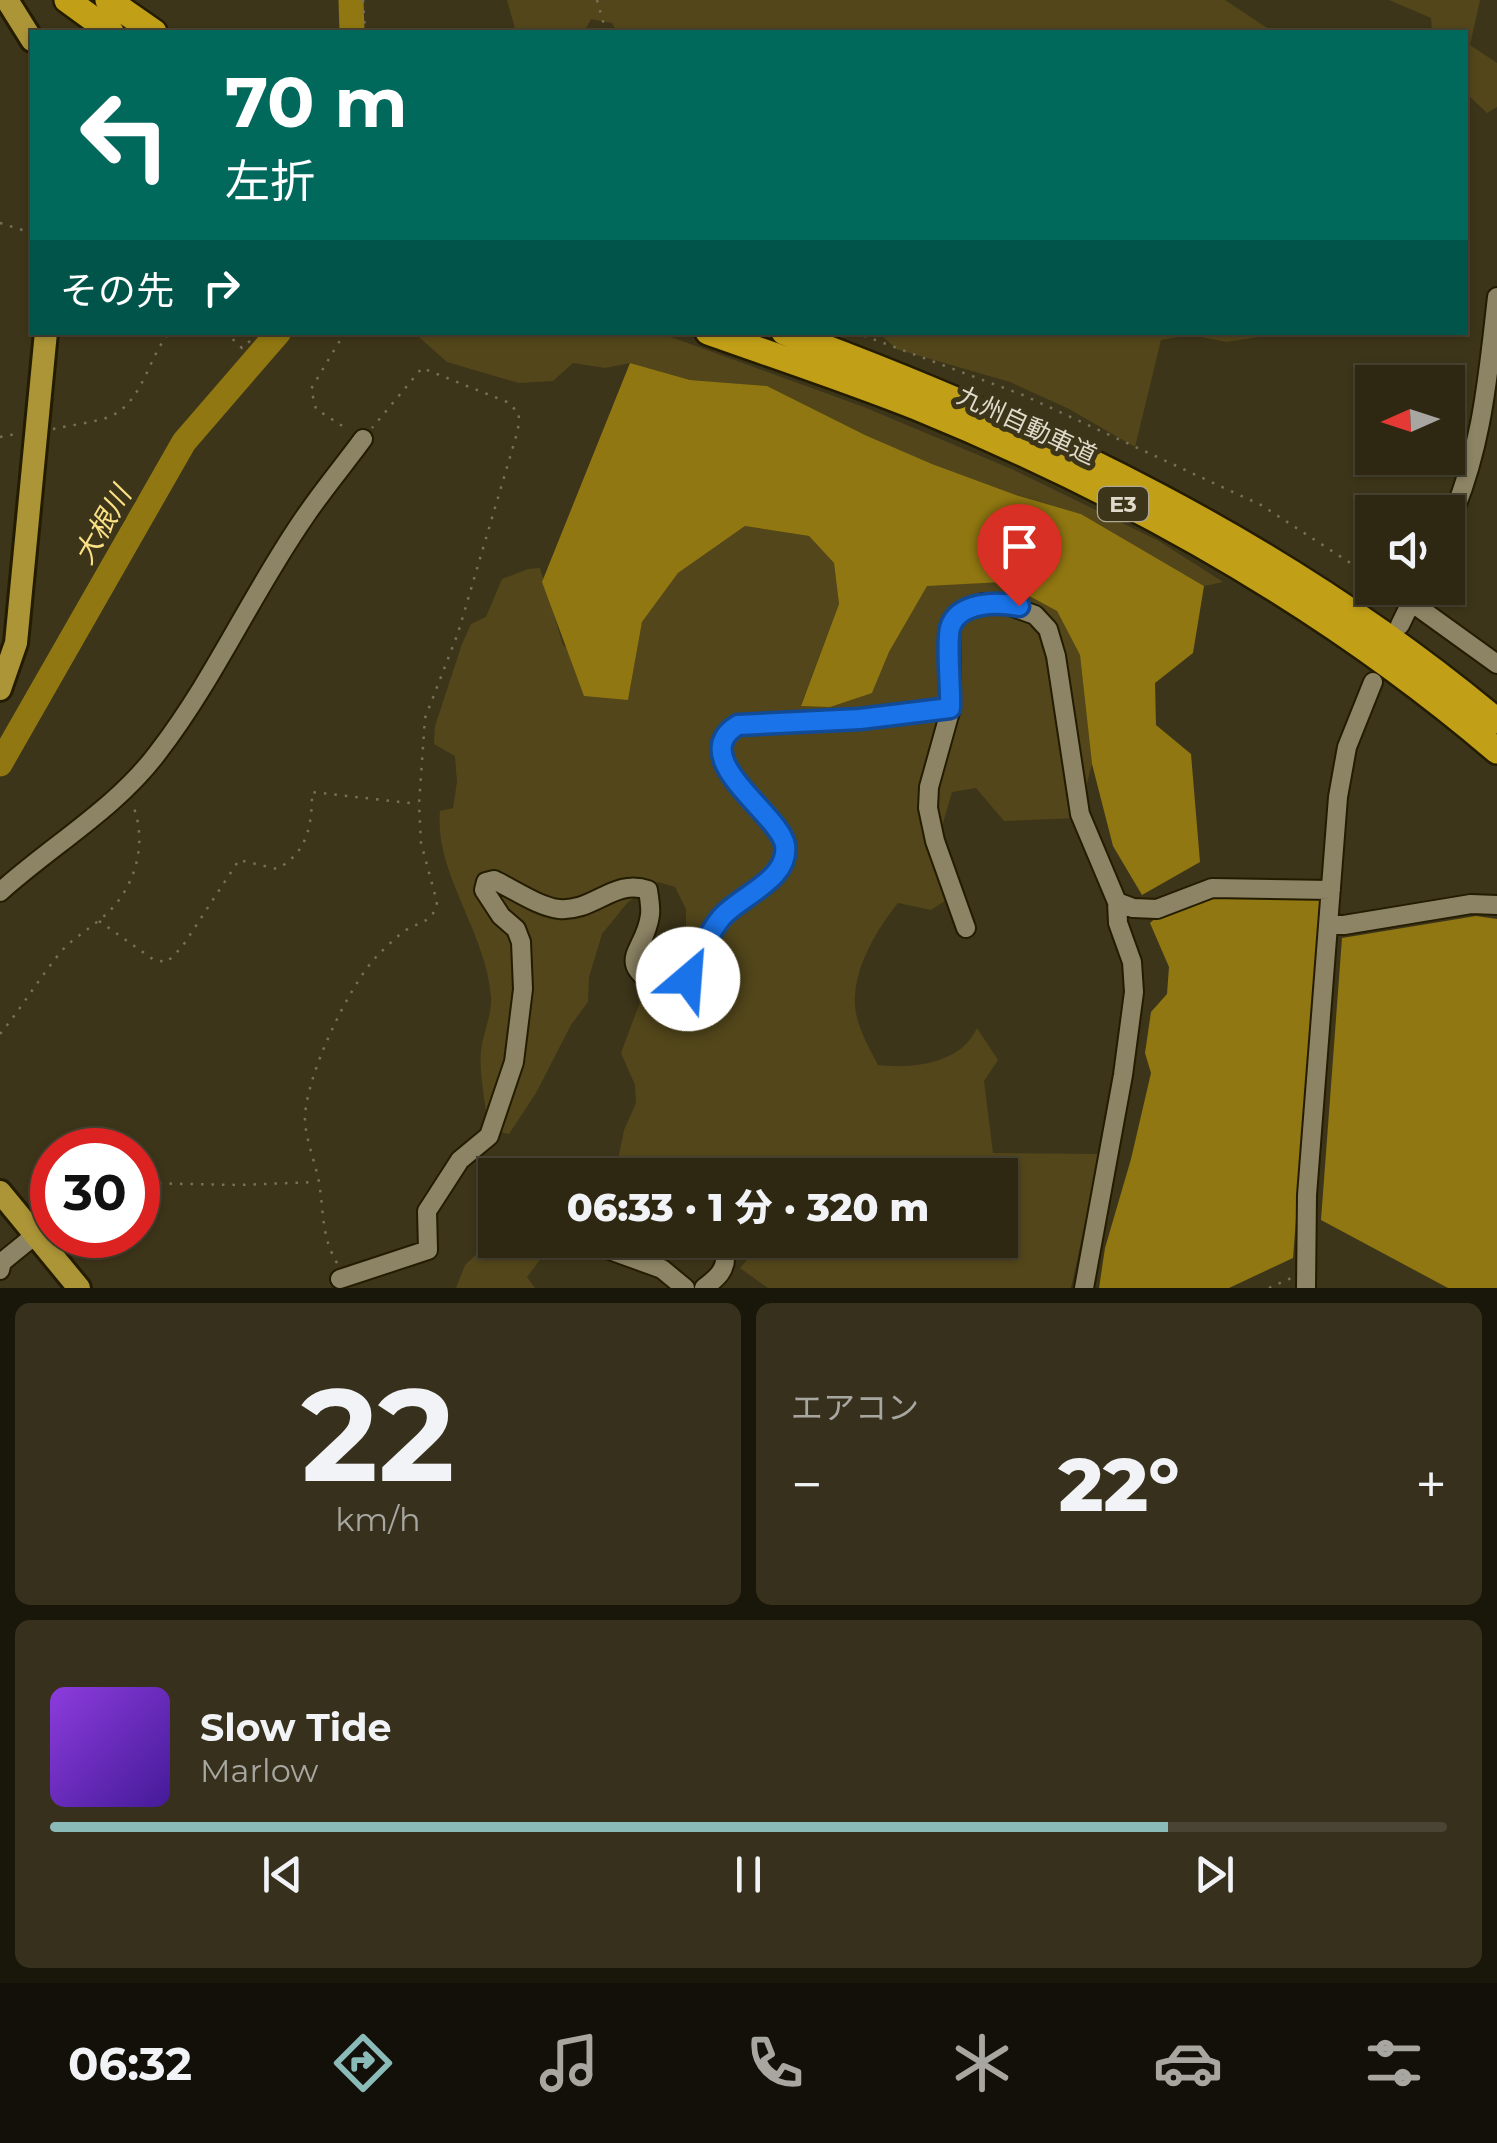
<!DOCTYPE html>
<html lang="ja">
<meta charset="utf-8">
<style>
:root{--surface:#2e2813;--page:#36301c;--text:#f1f3f6;--muted:#a7a6a0;--line:#494433;--accent:#8bbbb9}
body{margin:0;font-family:Montserrat,"Noto Sans JP",sans-serif;background:var(--page);color:var(--text);height:100vh;display:flex;flex-direction:column;font-size:38px;white-space:nowrap}
*{box-sizing:border-box;margin:0}
p{font-size:32px;color:var(--muted)}
.icon{flex:none;width:55px;height:55px;fill:none;stroke:currentColor;stroke-width:2;stroke-linecap:round;stroke-linejoin:round}
.map{position:relative;height:1288px;overflow:hidden}
.drawer{display:flex;flex-direction:column;gap:15px;padding:15px;background:#19160a;flex:1}
.drawer>*{flex:none}
.top-card{position:absolute;left:30px;top:30px;width:1438px;height:305px;border-radius:0px;box-shadow:0 2px 8px #0004,0 0 0 2px var(--line);background:#00695c;color:#fff;overflow:hidden}
.needle{width:65px;rotate:267deg}
.buttons{position:absolute;left:1355px;top:365px;display:grid;gap:20px}
.buttons a{display:grid;place-items:center;width:110px;height:110px;border-radius:0px;background:var(--surface);box-shadow:0 2px 8px #0004,0 0 0 2px var(--line);font-size:50px}
.speed{position:absolute;left:30px;top:1128px;display:flex;gap:20px;font-size:50px;font-weight:700;text-align:center}
.speed>*{display:grid;place-content:center;width:130px;height:130px;border-radius:50%;background:var(--surface);box-shadow:0 2px 8px #0004,0 0 0 2px var(--line);line-height:1}
.speed .limit{border:15px solid #d22;background:#fff;color:#111}
.pin{position:absolute;display:grid;place-items:center;width:85px;height:85px;color:#fff;margin:-102px -42px;border-radius:50% 50% 50% 0;rotate:-45deg;box-shadow:0 0 10px #0007}
.pin .icon{rotate:45deg}
.me{position:absolute;width:110px;margin:-55px;rotate:27deg;stroke-linejoin:round;filter:drop-shadow(0 0 8px #0008)}
.turn{display:flex;align-items:center;gap:35px;height:210px;padding:0 30px;font-size:45px}
.turn .icon{width:130px;height:130px;stroke-width:2.5}
.turn b{display:block;font-size:70px;line-height:85px}
.then{display:flex;align-items:center;height:95px;padding:0 30px;background:#0003;gap:20px;font-size:38px}
.big{font-size:75px;font-weight:800;line-height:1.1}
.drawer .widget{flex:1;display:flex;flex-direction:column;justify-content:center;gap:15px;min-width:0;padding:0 35px;border-radius:15px;background:var(--page)}
.drawer .dial{align-items:center;gap:0}
.dial b{font-size:130px;line-height:1}
.song{display:flex;align-items:center;gap:30px}
.cover{width:120px;height:120px;border-radius:15px;background:linear-gradient(135deg,hsl(270 70% 55%),hsl(260 70% 35%))}
.played{height:10px;border-radius:5px;background:linear-gradient(90deg,var(--accent) 80%,var(--line) 80%)}
.keys{display:flex;justify-content:space-around;direction:ltr}
.heat{display:flex;justify-content:space-between;align-items:center;font-size:55px;direction:ltr}
.drawer .tiles{flex:1;display:grid;gap:15px;grid-template-columns:1fr 1fr}
.widget:last-child{grid-column:span 2}
.trip{position:absolute;left:478px;top:1158px;width:540px;height:100px;border-radius:0px;background:var(--surface);box-shadow:0 2px 8px #0004,0 0 0 2px var(--line);font-weight:800;line-height:100px;text-align:center}
.tabs{display:flex;height:160px;justify-content:space-around;align-items:center;background:#121008;color:var(--muted)}
.tabs .icon{width:70px;height:70px}
.tabs .selected{color:var(--accent)}
.tabs b{font-size:45px;color:var(--text)}
.map>svg:first-child{display:block}
.green{fill:#52461a}
.water{fill:#907711}
.lines{fill:none;stroke-linecap:round;stroke-linejoin:round}
.river{stroke:#907711;stroke-width:25}
.minor-casing{stroke:#241c01;stroke-width:22}
.major-casing{stroke:#241c01;stroke-width:28}
.highway-casing{stroke:#241c01;stroke-width:30}
.path{stroke:#787159;stroke-width:2.5;stroke-dasharray:2.5 8;stroke-linecap:butt}
.minor{stroke:#8d8465;stroke-width:18}
.major{stroke:#ac9537;stroke-width:22}
.highway{stroke:#c1a018;stroke-width:25}
.route-casing{stroke:#114b97;stroke-width:25}
.route{stroke:#1a73e8;stroke-width:18}
.labels{text-anchor:middle;dominant-baseline:central;stroke-width:10;stroke-linejoin:round;paint-order:stroke}
.shield{fill:#3d3519;stroke:#aea895;stroke-width:2.5}
.shield-label{font-size:22px;font-weight:bold;fill:#dfdaca}
.street-label{font-size:25px;fill:#dfdaca;stroke:#3d3519}
.water-label{font-size:28px;font-style:italic;fill:#fbe085;stroke:#3d3519}
</style>
<div class="map">
<svg width="1497" height="1288" viewBox="0 0 1497 1288">
<rect width="100%" height="100%" fill="#3d3519"/>
<path class="green" d="M507,0H1225L1273,32H617L612,23L591,19L584,32H516Z
M1389,0H1480L1470,45L1497,63V107L1487,113L1465,92V32H1432L1431,18Z
M420,332L660,333L864,407L1014,470L1159,541L1223,582L1204,586L1081,514L1019,496L932,464L865,435L767,386L690,380L630,363L605,368L573,363L553,381L519,383L447,362L420,338Z
M879,333H1282L1227,342L1190,335L1161,340L1135,447L1069,409L1010,382L896,349Z
M745,526L809,536L834,563L839,604L801,705L872,693L889,652L927,585L1003,582L1057,611L1080,655L1092,764L1078,818L1004,821L976,788L952,792L941,830L948,899L931,910L898,903C878,928 857,962 855,996C853,1020 867,1044 878,1065C912,1069 961,1064 977,1028L998,1060L984,1081L993,1153L1100,1154L1071,1288H768L740,1268L759,1246L756,1240H1000V1175H615L624,1130L636,1103L635,1085L621,1053L640,1002L672,976L686,940V909L675,887L658,882L628,902L602,934L589,977L588,1002L571,1025L536,1093L509,1134L488,1129C486,1104 479,1076 481,1051C483,1033 492,1015 491,997C486,931 434,873 440,811L453,808L457,782L455,756L434,744L435,726L462,644L471,624L486,617L502,579L528,569L540,568L563,645L628,700L642,622L678,573Z
M495,1237V1240H555L527,1277L535,1288H456L465,1265Z"/>
<path class="water" d="M630,363L690,380L767,386L865,435L932,464L1019,496L1081,514L1204,586L1193,653L1155,683L1156,725L1191,754L1200,862L1142,895L1113,846L1092,764L1080,655L1057,611L1003,582L927,586L889,652L872,693L830,707L801,706L839,604L834,563L809,536L745,526L678,573L642,622L628,700L584,696L542,582Z
M1215,894L1321,898L1293,1258L1229,1288H1099L1105,1248L1131,1159L1151,1073L1145,1053L1151,1012L1167,994L1169,967L1150,923L1158,916Z
M1476,916L1497,919V1288H1448L1321,1220L1342,938Z"/>
<g class="lines">
<path class="river" d="M351,0L352,32
M0,764L184,442L279,332"/>
<defs>
<path id="minor" d="M1448,525C1482,453 1488,375 1497,297
M1411,602L1497,664
M1400,625L1418,588
M0,892C52,845 117,808 159,751C215,678 252,593 304,518C322,491 344,465 363,439
M1117,902L1133,908L1157,909L1212,888L1331,890
M1329,924L1344,925L1471,904L1497,905
M966,928L935,841L928,808L929,787L951,708L950,627L960,614L983,603H1002L1035,615L1048,629L1056,656L1080,814L1117,902L1118,923L1132,962L1134,992L1123,1075L1084,1288
M592,1240L604,1248L662,1269L685,1288
M0,1270L2,1262L34,1236
M340,1279L428,1250L427,1211L431,1205L460,1160L489,1136L514,1062L523,989L521,942L516,929L501,916L484,890L486,882L494,880C513,889 539,907 559,909C594,912 614,878 648,890C649,898 651,907 650,915C645,955 609,961 668,992L682,989C697,966 705,933 725,914C744,896 788,878 785,847C782,814 684,757 737,725L859,719L951,708
M704,1288C717,1278 727,1270 725,1253
M1306,1288L1307,1195L1338,797L1347,747L1373,682"/>
<path id="major" d="M7,0L32,40
M0,689L16,643L46,332
M0,1192L79,1288"/>
<path id="highway" d="M67,0L111,32
M108,0L154,32
M708,332C778,357 848,380 916,407C1124,492 1326,605 1497,751
M784,332C1042,427 1285,544 1497,721"/>
</defs>
<use href="#minor" class="minor-casing"/>
<use href="#major" class="major-casing"/>
<use href="#highway" class="highway-casing"/>
<path class="path" d="M363,0L365,32
M597,0L606,32
M0,223L32,233
M225,332L242,348L260,332
M345,332L311,389L316,409L347,429
M854,332L1023,395L1261,505L1372,577
M53,429C71,425 92,423 109,417C144,402 147,358 170,332
M0,437L16,434
M99,921L154,960L167,962L182,947L239,860L277,869C308,852 312,825 312,792L418,804
M0,1034C20,1010 36,983 56,958C69,940 87,931 103,917C135,890 149,843 132,803
M138,1183L239,1185L316,1182
M32,1199L52,1193
M743,1249L752,1240
M337,1263C321,1236 324,1212 319,1182C315,1162 307,1143 305,1122C303,1081 349,985 377,956C386,947 396,937 406,930C421,921 434,922 437,902L421,843L419,804L425,718L458,633L518,430L519,413L507,402L422,368L372,428
M1269,1288L1291,1278"/>
<use href="#minor" class="minor"/>
<use href="#major" class="major"/>
<use href="#highway" class="highway"/>
</g>
<g class="lines">
<defs>
<path id="route" d="M688,979C698,959 707,935 721,918C739,896 790,880 785,845C780,814 684,757 738,725L860,719L950,708C951,688 946,644 950,628C958,601 998,602 1019,606"/>
</defs>
<use href="#route" class="route-casing"/>
<use href="#route" class="route"/>
</g>
<g class="labels">
<rect class="shield" x="1098" y="487" width="50" height="34" rx="8"/>
<g class="shield-label">
<text x="1123" y="504">E3</text>
</g>
<g class="street-label">
<text transform="translate(1027 425) rotate(25)">九州自動車道</text>
</g>
<g class="water-label">
<text transform="translate(102 525) rotate(-60)">大根川</text>
</g>
</g>
</svg>
<div class="buttons">
<a><svg class="needle" viewBox="-14 -14 28 28"><path d="M0-13l5 13h-10z" fill="#e53935"/><path d="M0 13l5-13h-10z" fill="#a7a6a0"/></svg></a>
<a><svg class="icon" aria-label="sound" viewBox="0 0 24 24"><path d="M4 9h4l5-4v14l-5-4H4zM17 9q2 3 0 6"/></svg></a>
</div>
<div class="speed"><div class="limit">30</div></div>
<div class="pin" style="left:1019px;top:606px;background:#d93025"><svg class="icon" aria-label="arrive" viewBox="0 0 24 24"><path d="M6 21V4h12l-3 4 3 4H6"/></svg></div>
<svg class="me" style="left:688px;top:979px" viewBox="-20 -20 40 40"><circle r="19" fill="#fff"/><path d="M0-13L10 11 0 6-10 11z" fill="#1a73e8"/></svg>
<div class="trip">06:33 · 1 分 · 320 m</div>
<div class="top-card">
<div class="turn"><svg class="icon" aria-label="left" viewBox="0 0 24 24"><path d="M17 20v-9H6M10 6l-5 5 5 5"/></svg><div><b>70 m</b>左折</div></div>
<div class="then">その先<svg class="icon" aria-label="right" viewBox="0 0 24 24"><path d="M7 20v-9h11M14 6l5 5-5 5"/></svg></div>
</div>
</div>
<section class="drawer">
<div class="tiles">
<div class="widget dial"><b>22</b><p>km/h</p></div>
<div class="widget"><p>エアコン</p>
<div class="heat"><a>−</a><b class="big">22°</b><a>+</a></div>
</div>
<div class="widget">
<div class="song"><i class="cover"></i><div><b>Slow Tide</b><p>Marlow</p></div></div>
<div class="played"></div>
<div class="keys"><svg class="icon" aria-label="previous" viewBox="0 0 24 24"><path d="M18 5L8 12l10 7zM5 5v14"/></svg><svg class="icon" aria-label="pause" viewBox="0 0 24 24"><path d="M8 5v14M16 5v14"/></svg><svg class="icon" aria-label="next" viewBox="0 0 24 24"><path d="M6 5l10 7-10 7zM19 5v14"/></svg></div>
</div>
</div>
</section>
<nav class="tabs">
<b>06:32</b>
<svg class="icon selected" aria-label="directions" viewBox="0 0 24 24"><path d="M12 3l9 9-9 9-9-9zM9 14v-3h6M13 9l2 2-2 2"/></svg>
<svg class="icon" aria-label="music" viewBox="0 0 24 24"><path d="M9 18V5l10-2v13"/><circle cx="6" cy="18" r="3"/><circle cx="16" cy="16" r="3"/></svg>
<svg class="icon" aria-label="phone" viewBox="0 0 24 24"><path d="M5 4h4l2 5-3 2q2 4 5 5l2-3 5 2v4C11 20 4 13 5 4z"/></svg>
<svg class="icon" aria-label="climate" viewBox="0 0 24 24"><path d="M12 3v18M4 7l16 10M4 17L20 7"/></svg>
<svg class="icon" aria-label="car" viewBox="0 0 24 24"><path d="M5 17H2v-5l4-1 3-4h7l3 4 3 1v5h-3M9 17h6M6 11h13"/><circle cx="7" cy="17" r="2"/><circle cx="17" cy="17" r="2"/></svg>
<svg class="icon" aria-label="filters" viewBox="0 0 24 24"><path d="M4 7h16M4 17h16"/><circle cx="9" cy="7" r="2"/><circle cx="15" cy="17" r="2"/></svg>
</nav>
